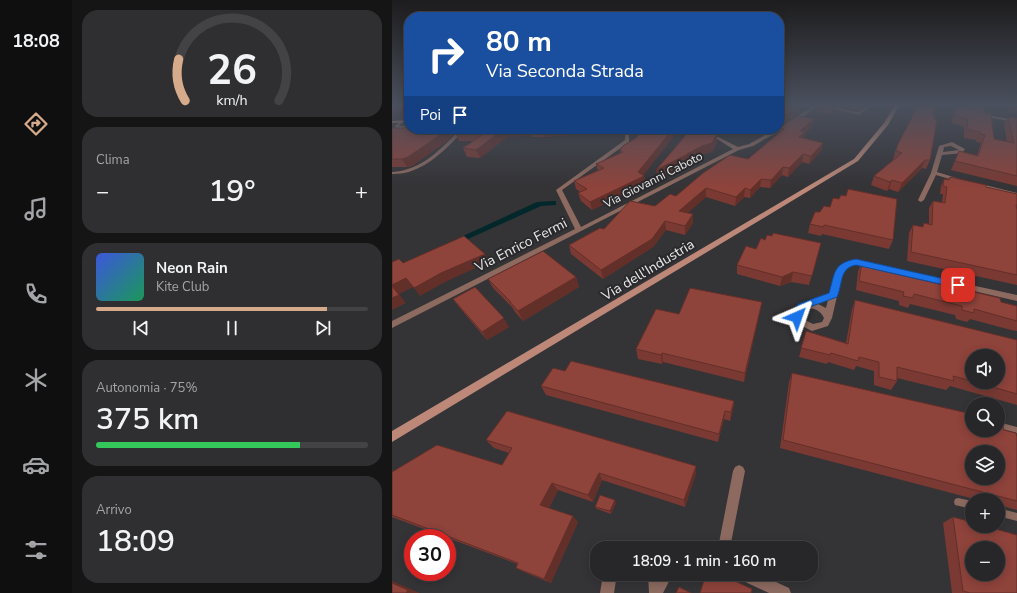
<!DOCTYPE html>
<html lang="it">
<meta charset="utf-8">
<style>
:root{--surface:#272628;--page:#2f2e30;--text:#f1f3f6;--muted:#a4a5a8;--line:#434345;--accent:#d6ab8b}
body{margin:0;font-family:"Nunito Sans",sans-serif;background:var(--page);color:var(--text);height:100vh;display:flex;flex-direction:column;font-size:15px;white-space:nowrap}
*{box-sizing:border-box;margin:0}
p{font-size:13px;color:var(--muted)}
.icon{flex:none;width:22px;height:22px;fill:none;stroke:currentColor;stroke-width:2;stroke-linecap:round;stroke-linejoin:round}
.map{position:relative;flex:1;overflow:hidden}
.side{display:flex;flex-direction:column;gap:10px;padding:10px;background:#151516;width:320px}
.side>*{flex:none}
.guide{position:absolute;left:12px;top:12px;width:380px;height:122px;border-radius:16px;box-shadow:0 2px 10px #0003,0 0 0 1px var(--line);background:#1a4fa0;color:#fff;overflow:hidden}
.fabs{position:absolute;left:573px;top:349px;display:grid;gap:8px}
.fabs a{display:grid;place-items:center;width:40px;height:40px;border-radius:50%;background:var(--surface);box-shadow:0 2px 10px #0003,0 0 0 1px var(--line);font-size:20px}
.speed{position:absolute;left:12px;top:529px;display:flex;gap:8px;font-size:20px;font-weight:700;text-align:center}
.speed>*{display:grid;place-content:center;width:52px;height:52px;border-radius:50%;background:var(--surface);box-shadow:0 2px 10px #0003,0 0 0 1px var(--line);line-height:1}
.speed .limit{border:6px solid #d22;background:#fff;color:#111}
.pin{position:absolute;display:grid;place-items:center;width:34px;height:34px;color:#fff;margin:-17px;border-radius:8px;box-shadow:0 2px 6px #0006}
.me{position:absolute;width:44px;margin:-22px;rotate:43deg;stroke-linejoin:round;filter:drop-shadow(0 0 3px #0008)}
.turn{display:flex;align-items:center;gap:14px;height:84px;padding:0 16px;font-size:18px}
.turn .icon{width:52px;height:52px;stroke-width:2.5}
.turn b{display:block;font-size:28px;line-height:34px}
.then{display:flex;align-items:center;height:38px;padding:0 16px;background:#0003;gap:8px;font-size:15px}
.big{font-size:30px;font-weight:600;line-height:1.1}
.side .tile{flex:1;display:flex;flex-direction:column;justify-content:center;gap:6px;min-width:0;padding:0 14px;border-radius:16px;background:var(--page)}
.side .dial{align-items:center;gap:0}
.dial svg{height:104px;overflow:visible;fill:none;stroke:var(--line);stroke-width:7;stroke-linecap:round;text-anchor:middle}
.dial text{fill:var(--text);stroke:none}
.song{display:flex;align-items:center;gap:12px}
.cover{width:48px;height:48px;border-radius:6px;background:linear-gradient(135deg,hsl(230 70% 55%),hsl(150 70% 35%))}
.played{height:4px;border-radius:2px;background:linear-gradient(90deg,var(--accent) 85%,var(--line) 85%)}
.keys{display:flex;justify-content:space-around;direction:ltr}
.heat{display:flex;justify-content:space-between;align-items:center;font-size:22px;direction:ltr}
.charge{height:6px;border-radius:3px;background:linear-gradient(90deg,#34c759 75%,var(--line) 0)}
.trip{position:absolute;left:198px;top:541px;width:228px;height:40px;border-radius:16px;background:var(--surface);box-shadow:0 2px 10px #0003,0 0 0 1px var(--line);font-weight:600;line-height:40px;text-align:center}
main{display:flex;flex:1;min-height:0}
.tabs{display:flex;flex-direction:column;width:72px;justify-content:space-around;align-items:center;background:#100f10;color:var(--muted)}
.tabs .icon{width:28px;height:28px}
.tabs .active{color:var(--accent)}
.tabs b{font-size:18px;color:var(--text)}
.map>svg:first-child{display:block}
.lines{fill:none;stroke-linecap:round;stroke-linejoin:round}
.canal{fill:#02282c;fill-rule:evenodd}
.lane{fill:#8c6a60;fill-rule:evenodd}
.street{fill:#8c6a60;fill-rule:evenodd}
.secondary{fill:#bd8878;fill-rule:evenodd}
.wall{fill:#7a3a33;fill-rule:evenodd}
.shaded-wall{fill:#632f29}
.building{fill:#8e433b;stroke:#632f29;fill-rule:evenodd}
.route{fill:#1a73e8;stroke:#114b97}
.labels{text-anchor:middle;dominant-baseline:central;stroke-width:4;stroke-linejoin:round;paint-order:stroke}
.far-street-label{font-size:12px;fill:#e8e8ea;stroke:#2a292c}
.street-label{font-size:14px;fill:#e8e8ea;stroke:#2a292c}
</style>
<main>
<nav class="tabs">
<b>18:08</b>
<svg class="icon active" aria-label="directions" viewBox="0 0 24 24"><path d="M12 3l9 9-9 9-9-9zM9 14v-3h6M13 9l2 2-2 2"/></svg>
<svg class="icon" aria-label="music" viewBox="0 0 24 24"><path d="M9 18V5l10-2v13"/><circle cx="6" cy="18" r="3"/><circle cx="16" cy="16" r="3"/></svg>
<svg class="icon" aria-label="phone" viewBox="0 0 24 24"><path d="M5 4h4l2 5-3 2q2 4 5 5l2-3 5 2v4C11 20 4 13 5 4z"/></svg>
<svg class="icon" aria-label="climate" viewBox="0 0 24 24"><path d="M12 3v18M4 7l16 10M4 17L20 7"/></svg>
<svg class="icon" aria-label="car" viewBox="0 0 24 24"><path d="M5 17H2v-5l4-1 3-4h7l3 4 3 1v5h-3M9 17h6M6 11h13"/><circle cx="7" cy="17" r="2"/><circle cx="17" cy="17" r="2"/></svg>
<svg class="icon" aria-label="filters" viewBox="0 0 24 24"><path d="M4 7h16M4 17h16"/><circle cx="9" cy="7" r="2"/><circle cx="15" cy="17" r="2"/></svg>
</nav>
<section class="side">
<div class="tile dial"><svg viewBox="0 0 100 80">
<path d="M14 69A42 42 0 1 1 86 69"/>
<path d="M14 69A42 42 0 0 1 9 37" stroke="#d6ab8b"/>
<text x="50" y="56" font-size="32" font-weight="700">26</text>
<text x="50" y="72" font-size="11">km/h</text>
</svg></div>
<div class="tile"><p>Clima</p>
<div class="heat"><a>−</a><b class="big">19°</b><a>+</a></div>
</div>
<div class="tile">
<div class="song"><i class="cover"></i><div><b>Neon Rain</b><p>Kite Club</p></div></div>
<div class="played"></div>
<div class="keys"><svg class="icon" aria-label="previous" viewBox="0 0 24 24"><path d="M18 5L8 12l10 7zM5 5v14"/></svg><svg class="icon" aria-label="pause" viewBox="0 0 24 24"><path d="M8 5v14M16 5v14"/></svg><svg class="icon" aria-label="next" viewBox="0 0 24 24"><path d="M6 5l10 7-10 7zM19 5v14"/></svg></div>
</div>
<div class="tile"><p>Autonomia · 75%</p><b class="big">375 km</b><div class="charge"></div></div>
<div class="tile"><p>Arrivo</p><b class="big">18:09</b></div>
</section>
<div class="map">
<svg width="625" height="593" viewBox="0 0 625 593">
<rect width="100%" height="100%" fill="#343336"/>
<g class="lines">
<path class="canal" d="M161,201H164V205L149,206L65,244L62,245L58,242L145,202Z"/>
<path class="lane" d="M8,121L11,122L7,126H17V128H3V126Z
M69,129H73C59,144 41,163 22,170C15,173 7,174 0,174V172C31,170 48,149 69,129Z
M606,422L625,427V433L606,428Z
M566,498L580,501V509L563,505L562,502L563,499Z
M606,508L625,513V521L606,516Z"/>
<path class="street" d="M424,104L466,112L478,104H482L467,115L426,106L402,123H398V121Z
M588,114L625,120V122L586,116V114Z
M387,128L389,129V130L361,146L347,150L0,328V321L183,229L164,190L233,140V129H237V142L170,190L189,227L341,149L325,139L255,130L253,129H266L326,137L346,147L357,144L384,129H387Z
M560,142L573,149L570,153L550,155L545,172L571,180L568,182L544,175L532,200L529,202L527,201L526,200L539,173L547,146ZM559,146L567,150L551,152L552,147Z
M585,183L625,193V197L583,186V184Z
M464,260L625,295V301L464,264L456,266L451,270L440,318L436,326L420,331L404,323L401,313L406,305L438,293C443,272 440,264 464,260ZM436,300L434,308L426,304ZM414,308C422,308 428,310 432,318L430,322L421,324L411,319L409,313Z
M347,465L351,467L353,471L338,548H326L341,471L343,467Z
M211,574H225L222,593H208Z
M256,574H281L271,593H257Z
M345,574H367L397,588L399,593H377L347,579Z"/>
<path class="secondary" d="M504,104H508L496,125L466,161L0,442V431L462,159L492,123Z
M17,120V122L0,123V121Z"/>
</g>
<path class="wall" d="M432,104H473L466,110Z
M545,104L540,114L538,160L534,169L530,168L506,192L497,189L495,191L479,185L482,176L501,160L503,152L506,144Z
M567,104H595L592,111V113L602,139L615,142L612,124L616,117L625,118V186L559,170L567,151L585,155L589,143L584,142V140L572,138V127L560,123V118Z
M620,104H625V111L617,110Z
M425,107L442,111L438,115L424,110Z
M392,124L420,127L413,133L412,138L431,143L429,151L417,164L410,162L396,177L390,175L378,188L368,187L358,198L352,197L343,206L314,197L295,213L301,223L293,235L274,230L261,247L211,279L179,254L177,245L284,196L356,159L388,132V128L392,126Z
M0,128L17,129H193L191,134L152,137H140V135L115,137L88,158L75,157L71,148L82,141H67L63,133L55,141L20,166L15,167H0Z
M303,129H358V131L339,135L334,131L332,133L316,131V132L325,142L320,152L310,154L297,162V163L265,179Z
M282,136L251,175L252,176L253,184L200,210L189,201L186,193L188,192L184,189L182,181L206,171L204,164L228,153V150Z
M558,177L594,187L625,194V285L515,261L517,233L521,225L530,227L532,223L537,224V208L541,201L550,202L551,194H548L549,186L552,179H556Z
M423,212L501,240L497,249L430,234L429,236L416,233L418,224Z
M373,240L429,243L417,285L399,282L388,286L345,274V265L364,249Z
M470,262L478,268L609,302L625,306V331L619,330L578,319L575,322L564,319L563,315L518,304L516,308L507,305V301L464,290L466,271Z
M184,277L187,287L131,321L123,312L120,307L101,288L96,279Z
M61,299L117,327L95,340L67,307Z
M463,300L625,340V405L558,386L554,390L505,378V381L499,390L482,385V371L464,366L462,370L436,362L435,364L407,357L414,331L454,343L460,309ZM580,356L606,382H580Z
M370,302L368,311L352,382L271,362L270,364L246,359L244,349L287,314Z
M173,371L342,401L341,410L338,421L332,419L326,442L154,395L149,386Z
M400,373L612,430L625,437V510L606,505V500H586L388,448L397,382Z
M94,440L304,473L293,507L210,480L201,502L166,490L157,508L186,522L159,583L132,572L124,568L125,564L0,517V472L110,465L117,453L102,448Z
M224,503L219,514L205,509L203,507Z
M561,517L625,593H560L551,523Z"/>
<path class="shaded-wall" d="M0,104H17V110L2,112L0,113Z
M469,104H473L466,110L467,106Z
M581,104L577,112L578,105Z
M407,107L405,115L387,126V118Z
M443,108L442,111L438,115V113Z
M422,119L420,127L413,133L412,140L405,145L408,131Z
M55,129H67L55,141L20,166L15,167L10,159Z
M112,129H138L140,135L115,137L88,158L84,150Z
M149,129H193L191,134L152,137Z
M281,129H282V136L250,177L252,176L253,184L200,210L198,202L246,172Z
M340,129H358V131L339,135Z
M325,133V142L320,152L310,154L297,162V163L265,179L264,170L295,154Z
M431,143L429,151L417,164L419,156Z
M411,154L410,162L396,177L397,168Z
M533,160L530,168L506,192L510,183Z
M391,167L390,175L378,188L379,180Z
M369,179L368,187L358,198V190Z
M500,180L497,189L495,191L498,182Z
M314,188V197L288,220L287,211Z
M353,188L352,197L343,206L344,197Z
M301,214V223L293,235V226Z
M273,221L274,230L261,247L211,279L209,270Z
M93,254L97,262L55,281L28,296L22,288L49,273Z
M401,272L399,282L388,286L390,277Z
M184,277L187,287L131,321L126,311Z
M14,278L21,287L7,294L14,303L0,310V285Z
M370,302L368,311L352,382L353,373Z
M112,318L117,327L95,340L90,332Z
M270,353L271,362L270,364L269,355Z
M342,401L341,410L338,421L339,412Z
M333,411L332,419L326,442L327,434Z
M304,466V473L293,507L292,500Z
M207,473L210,480L201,502L196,495Z
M160,483L166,490L155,512L148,505Z
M223,500L224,503L219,514L218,511Z
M181,516L186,522L159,583L152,579Z
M0,581L28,593H14L0,583Z"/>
<path class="building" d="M387,104L407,107L387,118Z
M456,104H469L467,106Z
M527,104H544L540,114H543L542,119L545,120L538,160H533L510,183L500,180L498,182L482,176L510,153L504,151L506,144Z
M567,104H595L594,106L581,104L578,105L577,109L592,111V113L599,114L602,139L622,143L616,117L625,118V176L563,161L567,151L586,156L593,135L588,134V132L576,130L575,119L563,116V110Z
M428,105L443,108L438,113L425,107Z
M406,116L422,119L408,131L413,132L407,137L431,143L419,156L411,154L397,168L391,167L379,180L369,179L358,190L353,188L344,197L314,188L287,211L301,214L293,226L273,221L260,239L209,270L177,245L208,228L212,229L238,201L263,206L278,194L284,196L311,173L338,155L356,159L392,129L388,128L394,124H392Z
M17,124V129H55L51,133L16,157L10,159H0V128H12Z
M67,129H116H112L84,150L71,148L93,133H63Z
M253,129H281L246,172L252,176L198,202L186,193L195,189L182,181L212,168L204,164L231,152L228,150L231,146L244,138Z
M299,129L325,133L320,143L310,146L295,154H296L264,170Z
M558,177L594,185V187L625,194V205H624L625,210V275L519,252L521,225L531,227L532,223L540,225L541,201L553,203L555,187L551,186L552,179L557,180Z
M456,189L505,199L501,240L432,225L431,227L418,224L423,212H428L432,206L438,207L441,198L447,199L449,195L454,196Z
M381,233L429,243L420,276L401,272L390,277L345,265L354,246L364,249L369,238L373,240L375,235L380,236Z
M72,236L93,254L49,273L22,288L14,278L0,285V262L7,259L11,263Z
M151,251L184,277L126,311L118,302H119L96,279Z
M470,262L479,264L478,268L608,298L609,302L625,306V321L582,309V313L570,310V306L522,294L521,298L511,296L512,292L467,281Z
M0,286L7,295L0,298Z
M83,287L112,318L90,332L61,299Z
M298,288L370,302L353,373L270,353L269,355L244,349L264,309L287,314Z
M463,300L625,340V394L583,382H606V356H580V381L561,376L562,381L505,367V381L487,377V362L467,357L466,361L439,353L438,355L409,348L414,331L456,344Z
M179,361L342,401L339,412L333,411L327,434L149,386L161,368L173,371Z
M400,373L580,414V430H606V420L609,421L612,430L624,433L625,437V501L391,440ZM580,452H606V478H580Z
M115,411L304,466L292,500L207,473L196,495L160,483L148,505L181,516L152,579L124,568L126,563L0,515V472L45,445L110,465L120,448L94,440Z
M208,495L223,500L218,511L203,507Z
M561,517L580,522V526H593L625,535V593H578L571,591ZM580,548H606V574H580Z
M314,574H328L360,589L359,593H308Z
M0,583L16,590L14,593H0Z
M287,587L299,593H284Z"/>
<linearGradient id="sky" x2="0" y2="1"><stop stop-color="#1d1c1e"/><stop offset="0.56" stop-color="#4a505d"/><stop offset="1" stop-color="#4a505d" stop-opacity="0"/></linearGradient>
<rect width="625" height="187" fill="url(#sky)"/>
<path class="route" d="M464,259L566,282L571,285L566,288L464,265C447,268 451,284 445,297L412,309L408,319H402L400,313L406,304L437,293C443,273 441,263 464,259Z"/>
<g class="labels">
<g class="far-street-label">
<text transform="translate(261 180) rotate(-27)">Via Giovanni Caboto</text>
</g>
<g class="street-label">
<text transform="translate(129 245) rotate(-27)">Via Enrico Fermi</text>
<text transform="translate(256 270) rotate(-31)">Via dell'Industria</text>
</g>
</g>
</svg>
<div class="fabs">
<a><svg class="icon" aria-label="sound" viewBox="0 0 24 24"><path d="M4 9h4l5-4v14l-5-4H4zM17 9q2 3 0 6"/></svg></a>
<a><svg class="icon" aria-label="search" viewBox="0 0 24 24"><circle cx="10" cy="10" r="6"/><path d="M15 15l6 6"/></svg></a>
<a><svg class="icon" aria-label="layers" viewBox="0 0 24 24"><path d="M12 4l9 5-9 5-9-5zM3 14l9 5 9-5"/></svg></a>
<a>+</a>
<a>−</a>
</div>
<div class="speed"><div class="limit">30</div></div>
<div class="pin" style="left:566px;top:285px;background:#d93025"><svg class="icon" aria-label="arrive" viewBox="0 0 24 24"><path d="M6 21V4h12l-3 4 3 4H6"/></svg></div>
<svg class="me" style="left:405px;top:317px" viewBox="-20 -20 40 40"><path d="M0-17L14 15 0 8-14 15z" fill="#1a73e8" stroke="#fff" stroke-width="4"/></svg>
<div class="trip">18:09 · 1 min · 160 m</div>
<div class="guide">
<div class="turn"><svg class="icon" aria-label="right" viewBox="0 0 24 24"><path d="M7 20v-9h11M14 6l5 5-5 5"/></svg><div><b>80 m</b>Via Seconda Strada</div></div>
<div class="then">Poi<svg class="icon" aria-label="arrive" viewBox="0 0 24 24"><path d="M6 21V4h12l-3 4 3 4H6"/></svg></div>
</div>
</div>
</main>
